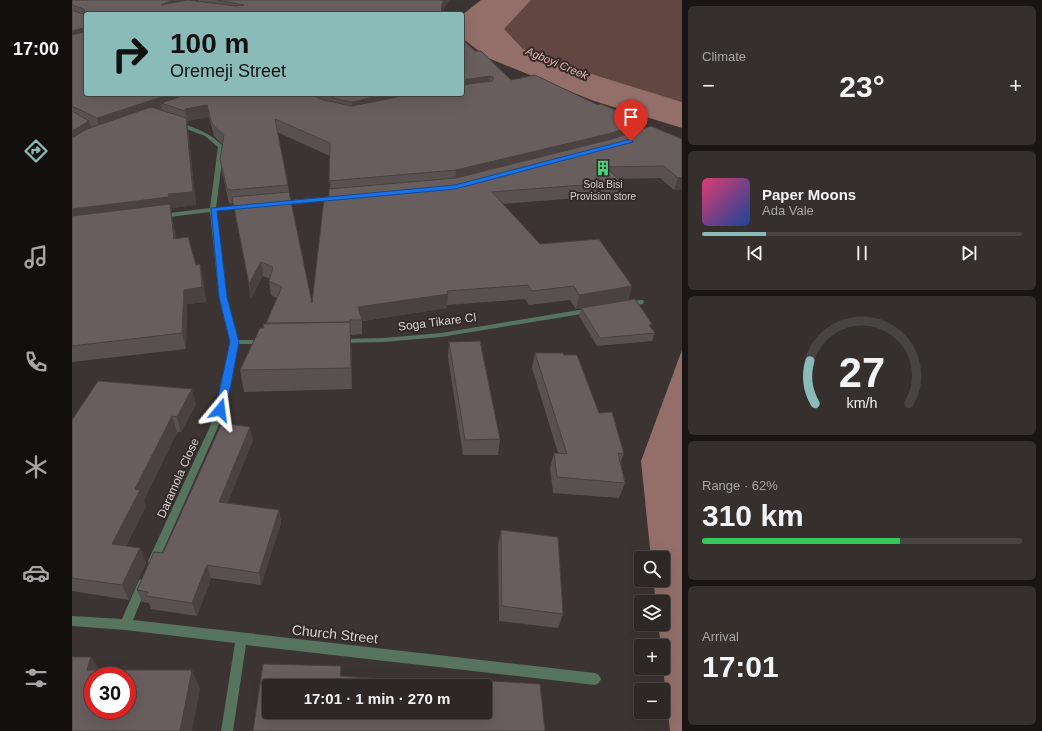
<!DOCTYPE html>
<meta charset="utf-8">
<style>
:root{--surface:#2d2726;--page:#352f2e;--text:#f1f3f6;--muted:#a7a5a7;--line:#484443;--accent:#8bbbb9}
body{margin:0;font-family:Helvetica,sans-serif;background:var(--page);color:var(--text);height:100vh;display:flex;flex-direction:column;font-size:15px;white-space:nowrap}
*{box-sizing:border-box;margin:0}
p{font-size:13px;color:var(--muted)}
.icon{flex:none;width:22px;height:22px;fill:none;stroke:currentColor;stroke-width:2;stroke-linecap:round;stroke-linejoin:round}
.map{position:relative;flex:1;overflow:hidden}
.drawer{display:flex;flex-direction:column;gap:6px;padding:6px;background:#191515;width:360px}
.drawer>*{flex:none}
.top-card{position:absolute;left:12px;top:12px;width:380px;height:84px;border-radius:4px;box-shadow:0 4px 16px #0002,0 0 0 1px var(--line);background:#8bbbb9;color:#111;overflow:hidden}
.fabs{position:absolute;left:562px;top:551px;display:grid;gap:8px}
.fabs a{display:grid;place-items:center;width:36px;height:36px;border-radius:4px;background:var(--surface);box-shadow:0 4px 16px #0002,0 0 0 1px var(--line);font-size:20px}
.speed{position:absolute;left:12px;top:667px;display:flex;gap:8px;font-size:20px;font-weight:700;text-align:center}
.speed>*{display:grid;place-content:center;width:52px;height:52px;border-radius:50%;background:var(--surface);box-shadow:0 4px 16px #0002,0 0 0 1px var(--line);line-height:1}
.speed .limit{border:6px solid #d22;background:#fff;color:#111}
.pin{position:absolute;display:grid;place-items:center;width:34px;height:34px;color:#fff;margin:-41px -17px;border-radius:50% 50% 50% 0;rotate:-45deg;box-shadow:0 0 4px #0007}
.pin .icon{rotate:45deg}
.me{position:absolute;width:44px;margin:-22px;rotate:16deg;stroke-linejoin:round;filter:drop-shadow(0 0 3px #0008)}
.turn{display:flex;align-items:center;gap:14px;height:84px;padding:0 20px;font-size:18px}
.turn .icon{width:52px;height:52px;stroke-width:2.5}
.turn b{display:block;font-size:28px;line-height:34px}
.big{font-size:30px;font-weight:600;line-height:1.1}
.drawer .tile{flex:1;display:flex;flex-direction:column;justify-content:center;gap:6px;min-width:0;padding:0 14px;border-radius:6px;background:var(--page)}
.drawer .dial{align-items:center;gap:0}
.dial svg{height:104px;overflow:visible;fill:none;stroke:var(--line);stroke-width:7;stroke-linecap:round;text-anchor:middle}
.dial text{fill:var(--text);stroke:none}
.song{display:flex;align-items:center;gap:12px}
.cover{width:48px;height:48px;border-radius:6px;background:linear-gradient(135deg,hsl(340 70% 55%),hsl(220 70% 35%))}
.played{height:4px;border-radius:2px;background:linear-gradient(90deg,var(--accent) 20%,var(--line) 20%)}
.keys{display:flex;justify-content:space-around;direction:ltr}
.heat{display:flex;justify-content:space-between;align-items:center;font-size:22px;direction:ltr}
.charge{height:6px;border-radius:3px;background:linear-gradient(90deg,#34c759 62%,var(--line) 0)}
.trip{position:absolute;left:190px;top:679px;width:230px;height:40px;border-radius:4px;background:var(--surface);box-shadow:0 4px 16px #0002,0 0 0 1px var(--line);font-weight:600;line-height:40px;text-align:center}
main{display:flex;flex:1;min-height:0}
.tab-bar{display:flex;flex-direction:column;width:72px;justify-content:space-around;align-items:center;background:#12100f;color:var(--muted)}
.tab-bar .icon{width:28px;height:28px}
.tab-bar .active{color:var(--accent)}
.tab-bar b{font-size:18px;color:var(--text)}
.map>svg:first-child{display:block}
.green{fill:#624642}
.water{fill:#946f6a}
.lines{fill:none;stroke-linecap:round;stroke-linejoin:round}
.street{fill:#56745e;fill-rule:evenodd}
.wall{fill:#595150;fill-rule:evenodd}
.shaded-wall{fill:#494241}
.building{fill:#685e5d;stroke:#494241;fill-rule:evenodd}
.route{fill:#1a73e8;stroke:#114b97}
.labels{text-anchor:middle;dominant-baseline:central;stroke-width:4;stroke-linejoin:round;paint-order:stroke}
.far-poi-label{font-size:10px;fill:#d6d1d0;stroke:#322a28}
.far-water-label{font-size:11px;font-style:italic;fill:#f2b1a8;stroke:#322a28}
.street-label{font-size:12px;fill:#d6d1d0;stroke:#322a28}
.near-street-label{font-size:14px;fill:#d6d1d0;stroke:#322a28}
</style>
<main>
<nav class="tab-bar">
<b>17:00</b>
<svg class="icon active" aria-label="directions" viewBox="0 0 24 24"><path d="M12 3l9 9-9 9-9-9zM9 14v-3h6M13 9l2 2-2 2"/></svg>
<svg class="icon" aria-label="music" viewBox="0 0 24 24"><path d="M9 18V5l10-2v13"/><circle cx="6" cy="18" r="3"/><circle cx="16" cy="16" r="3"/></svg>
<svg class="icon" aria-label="phone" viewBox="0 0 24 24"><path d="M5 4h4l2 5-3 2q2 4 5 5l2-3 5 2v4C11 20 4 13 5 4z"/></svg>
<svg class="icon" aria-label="climate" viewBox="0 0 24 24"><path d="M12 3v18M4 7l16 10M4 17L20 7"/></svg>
<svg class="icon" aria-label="car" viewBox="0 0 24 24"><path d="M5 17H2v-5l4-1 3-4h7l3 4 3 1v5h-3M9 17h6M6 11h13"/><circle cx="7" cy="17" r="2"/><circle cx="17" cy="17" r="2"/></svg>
<svg class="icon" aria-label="filters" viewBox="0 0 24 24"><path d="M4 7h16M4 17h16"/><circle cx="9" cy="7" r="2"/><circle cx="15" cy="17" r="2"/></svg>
</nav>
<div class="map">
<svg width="610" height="731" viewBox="0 0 610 731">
<rect width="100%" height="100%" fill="#3c3432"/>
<path class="green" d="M459,0H610V102L526,76L451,49L431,29Z"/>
<path class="water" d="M409,0H459L432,29L451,49L526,76L610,102V128L522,101L416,58L390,38V15Z
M610,350V731H598L591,668V646H589L586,624H591V602H584L581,580H591V558H579L569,461Z"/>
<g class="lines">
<path class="street" d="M104,123H108C124,128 140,134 152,147L144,208L173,204L176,206L173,208L144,211L155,297L165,340H192L196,342L192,344H165L149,420L85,564L81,566L77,564L76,561L141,420L155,360L158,342L147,297L138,212L89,218L86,216L89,214L138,208L146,147L133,136L104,125Z
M261,196L264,198L263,199L209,205L206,203L209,201Z
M568,300H571L572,302L571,304L554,307L550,305L551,303Z
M519,308L523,310L522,312L369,337L312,342L269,343L265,341L269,339L312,338L369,333Z
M71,579L75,580L76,584L61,620L523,673L527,675L529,679L527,683L523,685L174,645L161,731H149L163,643L53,630L0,626V616L50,619L67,580Z"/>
</g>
<path class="wall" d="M0,0H117L126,1V0H121H377L369,13L14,94H390L403,51L439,80L570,129L610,139V189L602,190L588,178L545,179L549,182L545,195L431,204L468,244L560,286L556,300L583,333L580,341L525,346L507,316L509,308L504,309L498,300L457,305L453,299L375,305V308L290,321V334L279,335L280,389L172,392L168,370L192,328L191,324H194L205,298L199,295L197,281L198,279L191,276L179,298L162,204L157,203L150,172L148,159L150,144L142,136L137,117L115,121L116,123H115L116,130L124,205L99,208L100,211H99L104,239L124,265L128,264L131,279L134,302L115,304L114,349L0,362ZM205,132L258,156V189L257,198L240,303L217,192L216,185Z
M377,342L428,439L426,455H391L376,357Z
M463,353L492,355L552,454L548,463L553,483L547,498L481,493L478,468L482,453H486L460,368Z
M124,404L109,432H105L72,500L74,506L54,546L68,548L74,563L57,600L0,591V420Z
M181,440L155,503L207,510L209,523L189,585L139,578L125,616L79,609L77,603L70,602L65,590L91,553Z
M429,530L491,614L486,628L427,621L426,545Z"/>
<path class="shaded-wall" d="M101,0H117L118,3L89,5Z
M372,0H377L369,14L370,4Z
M11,28L14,38L0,41V31Z
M418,76L417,88L390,91V80Z
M99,94H136L89,103L90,109L28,130L25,118Z
M316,94H372L280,113V102Z
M135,105L137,117L115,121L116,123L113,109Z
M114,118L116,130L124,205L99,208L100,211H99L106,253L0,223V209L96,194Z
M17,121L21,134L0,146V131Z
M572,122L569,135L383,184L384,170Z
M610,177V189L602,190L606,178Z
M189,262L191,276L179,298L177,284Z
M128,264L131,279L134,302L115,304L114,349L110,333L112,290Z
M560,286L556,301L504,309L507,295Z
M376,294L375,308L290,321L286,307Z
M278,322L279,344L280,389L279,368Z
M120,389L124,404L109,432L105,417Z
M100,416L105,432L72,500L74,506L47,559L40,544L63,489Z
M178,427L181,440L151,515L147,502Z
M207,510L209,523L189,585L187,573Z
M68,548L74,563L57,600L50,585Z
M135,565L139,578L125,616L120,603Z
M19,657L32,676L15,670Z
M120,670L128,689L120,731H108Z"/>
<path class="building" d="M0,0H101L89,5L115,0L164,6L172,5L145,0H372L370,4L369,14H14V94H99L25,118L0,106V35L12,32L11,28L0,31V10L11,14L13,12L12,9L0,5Z
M390,42H393L403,51H409L439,80L463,75L526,105L529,104L572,122L536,134L384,170L257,181L258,143L203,119L216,185L159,190L155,189L148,159L152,135L140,124L135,105L113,109V111L89,103L116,94H236L252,100L280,106L340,94H390V85L420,81L422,78L418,76L390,80Z
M252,94H316L280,102L265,99Z
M79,107L114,118L121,192L96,194L97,197L0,209V138L15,129Z
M0,111L17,121L0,131Z
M579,126L610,139V177L606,178L592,166L534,167L549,182L420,192L468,244L527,239L560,286L507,295L502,286L460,291L456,285L375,291L376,294L286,307L290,320H278V322L194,323L210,287L197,281L201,267L189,262L177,284L160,197L217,192L240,303L252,199L257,198V189L384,178L540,139Z
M98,204L102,239L116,237L124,265L128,264L130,287L112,290L110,333L0,346V216Z
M563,299L580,324L577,325L583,333L528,338L509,308Z
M278,322L279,368L168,370L188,328H192L191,324Z
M408,341L428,439L393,440L377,342Z
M463,353H491L492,355H505L527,413L540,412L552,454L546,453L553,483L485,477L482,453L495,454Z
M26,381L120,389L105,417L100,416L63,489L68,490L40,544L68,548L50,585L0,578V420Z
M150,423L178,427L147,502L207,510L187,573L135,565L120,603L74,596L76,592L65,590L82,552L91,553Z
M429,530L486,537L491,614L430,606Z
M0,657H19L15,670H120L108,731H0ZM21,676H55V710H21Z
M191,664L269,666L268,676L404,685V680L468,684L473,731H181ZM197,686H413V712H197Z"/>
<path class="route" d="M559,139L561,142L383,189L145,211L155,297L167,342L158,389L152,410L148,413L144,412L143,410L158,342L147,297L139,208L383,185Z"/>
<defs>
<symbol id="building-bare" viewBox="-9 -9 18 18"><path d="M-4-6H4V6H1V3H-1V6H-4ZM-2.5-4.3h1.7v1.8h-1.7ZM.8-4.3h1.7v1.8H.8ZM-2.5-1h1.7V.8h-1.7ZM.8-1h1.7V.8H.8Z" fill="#43d77b" stroke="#322a28" stroke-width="2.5" paint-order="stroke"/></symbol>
</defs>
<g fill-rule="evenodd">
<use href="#building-bare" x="520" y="157" width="22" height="22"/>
</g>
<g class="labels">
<g class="far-poi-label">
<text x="531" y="184">Sola Bisi<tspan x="531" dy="12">Provision store</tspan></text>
</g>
<g class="far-water-label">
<text transform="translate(485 63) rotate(23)">Agboyi Creek</text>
</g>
<g class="street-label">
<text transform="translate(365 322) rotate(-7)">Soga Tikare Cl</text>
<text transform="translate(106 478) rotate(-66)">Daramola Close</text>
</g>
<g class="near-street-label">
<text transform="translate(263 634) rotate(6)">Church Street</text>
</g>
</g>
</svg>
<div class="fabs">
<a><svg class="icon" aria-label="search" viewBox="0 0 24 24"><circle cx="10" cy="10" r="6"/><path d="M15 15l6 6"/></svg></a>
<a><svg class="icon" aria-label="layers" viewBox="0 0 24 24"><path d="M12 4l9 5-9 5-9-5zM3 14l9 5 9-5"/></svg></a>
<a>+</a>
<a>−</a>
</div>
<div class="speed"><div class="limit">30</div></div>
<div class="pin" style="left:559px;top:141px;background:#d93025"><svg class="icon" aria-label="arrive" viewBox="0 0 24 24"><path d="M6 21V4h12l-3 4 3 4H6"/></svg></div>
<svg class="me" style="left:148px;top:410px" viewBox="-20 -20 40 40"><path d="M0-17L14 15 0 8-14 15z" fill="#1a73e8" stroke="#fff" stroke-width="4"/></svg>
<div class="trip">17:01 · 1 min · 270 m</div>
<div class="top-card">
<div class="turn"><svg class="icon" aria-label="right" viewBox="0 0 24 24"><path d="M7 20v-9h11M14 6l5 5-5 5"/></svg><div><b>100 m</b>Oremeji Street</div></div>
</div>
</div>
<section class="drawer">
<div class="tile"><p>Climate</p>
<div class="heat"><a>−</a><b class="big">23°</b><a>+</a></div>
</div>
<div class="tile">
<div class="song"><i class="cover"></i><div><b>Paper Moons</b><p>Ada Vale</p></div></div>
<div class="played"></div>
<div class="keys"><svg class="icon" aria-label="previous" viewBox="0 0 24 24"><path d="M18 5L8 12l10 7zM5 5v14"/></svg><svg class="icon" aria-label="pause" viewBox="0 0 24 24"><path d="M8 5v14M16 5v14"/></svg><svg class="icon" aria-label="next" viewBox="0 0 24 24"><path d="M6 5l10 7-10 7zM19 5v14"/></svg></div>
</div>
<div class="tile dial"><svg viewBox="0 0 100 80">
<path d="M14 69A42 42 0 1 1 86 69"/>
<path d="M14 69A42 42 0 0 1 10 36" stroke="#8bbbb9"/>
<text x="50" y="56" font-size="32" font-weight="700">27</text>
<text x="50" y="72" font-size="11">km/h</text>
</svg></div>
<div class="tile"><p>Range · 62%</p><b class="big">310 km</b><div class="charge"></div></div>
<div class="tile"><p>Arrival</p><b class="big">17:01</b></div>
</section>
</main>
